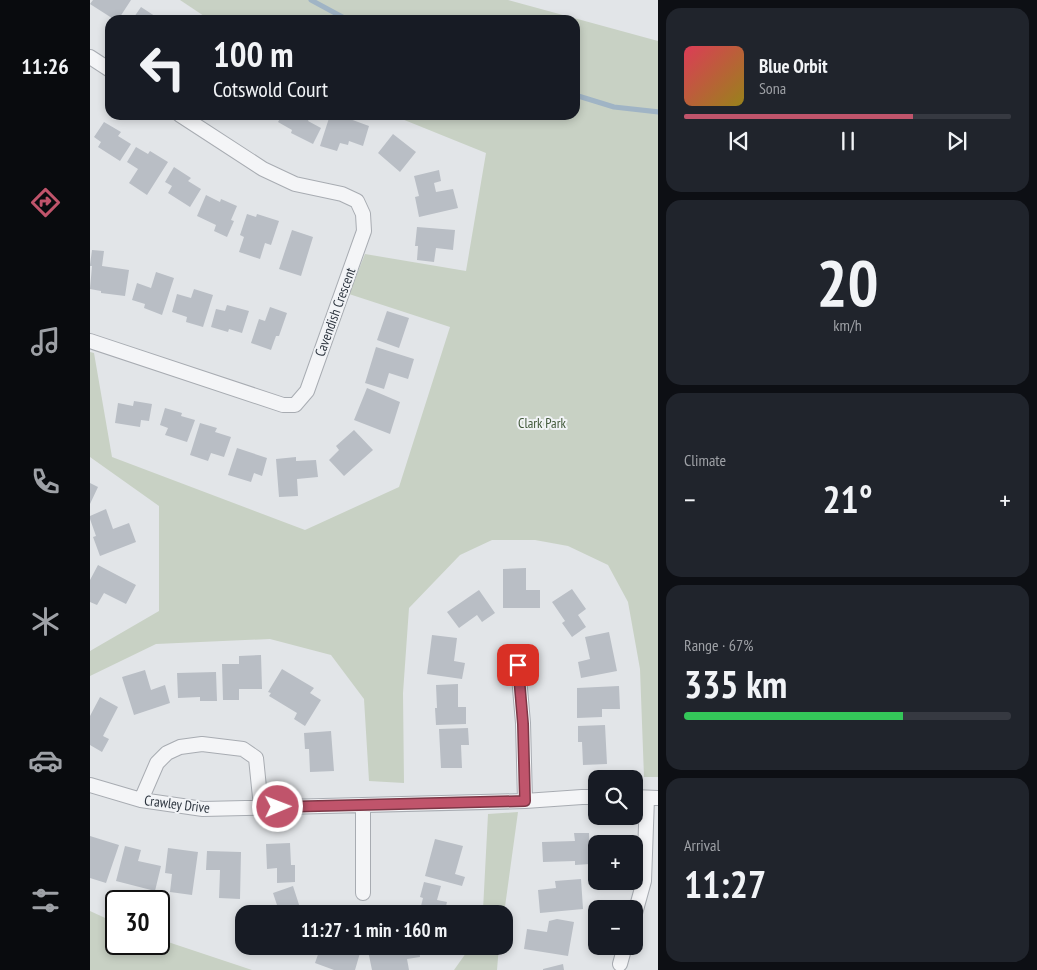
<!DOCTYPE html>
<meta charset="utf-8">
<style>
:root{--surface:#171b24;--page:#20242c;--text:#f1f3f6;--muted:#9ea1a6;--line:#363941;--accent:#c0546b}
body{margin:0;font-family:"PT Sans Narrow",sans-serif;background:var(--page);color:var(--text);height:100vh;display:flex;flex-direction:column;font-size:19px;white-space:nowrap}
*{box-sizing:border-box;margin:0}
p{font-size:16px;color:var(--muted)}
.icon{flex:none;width:28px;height:28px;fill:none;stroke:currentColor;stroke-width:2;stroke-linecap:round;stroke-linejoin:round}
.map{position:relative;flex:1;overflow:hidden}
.drawer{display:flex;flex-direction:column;gap:8px;padding:8px;background:#0d0f14;width:379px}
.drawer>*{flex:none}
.banner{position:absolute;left:15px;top:15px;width:475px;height:105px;border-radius:15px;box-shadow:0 2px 8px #0003;background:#171b24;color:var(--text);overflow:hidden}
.fabs{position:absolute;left:498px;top:770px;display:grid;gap:10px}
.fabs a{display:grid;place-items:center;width:55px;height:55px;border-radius:10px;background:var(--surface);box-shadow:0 2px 8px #0003;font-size:25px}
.speed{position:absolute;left:15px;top:890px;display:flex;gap:10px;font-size:25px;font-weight:700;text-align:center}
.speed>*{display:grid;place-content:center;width:65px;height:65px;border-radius:50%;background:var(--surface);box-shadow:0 2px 8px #0003;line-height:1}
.speed .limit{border:2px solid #111;border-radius:8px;background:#fff;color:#111}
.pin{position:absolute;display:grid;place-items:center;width:42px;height:42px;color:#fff;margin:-21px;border-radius:10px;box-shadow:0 2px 8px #0006}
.me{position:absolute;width:55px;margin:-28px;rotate:89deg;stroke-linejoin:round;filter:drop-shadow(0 0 4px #0008)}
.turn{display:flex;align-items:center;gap:18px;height:105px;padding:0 25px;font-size:22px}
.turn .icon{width:65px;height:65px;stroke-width:2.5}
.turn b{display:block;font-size:35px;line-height:42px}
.big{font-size:38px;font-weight:600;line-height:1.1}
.drawer .widget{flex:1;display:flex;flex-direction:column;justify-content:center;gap:8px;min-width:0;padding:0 18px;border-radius:15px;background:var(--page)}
.drawer .dial{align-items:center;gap:0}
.dial b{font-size:65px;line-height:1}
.song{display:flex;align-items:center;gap:15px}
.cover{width:60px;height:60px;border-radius:8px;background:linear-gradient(135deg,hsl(350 70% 55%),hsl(50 70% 35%))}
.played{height:5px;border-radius:2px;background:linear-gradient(90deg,var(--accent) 70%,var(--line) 70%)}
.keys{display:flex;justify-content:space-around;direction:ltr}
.heat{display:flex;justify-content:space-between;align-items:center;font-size:28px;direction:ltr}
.charge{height:8px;border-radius:4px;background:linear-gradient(90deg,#34c759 67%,var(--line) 0)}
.trip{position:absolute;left:145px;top:905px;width:278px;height:50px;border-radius:15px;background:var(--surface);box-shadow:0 2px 8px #0003;font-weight:600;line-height:50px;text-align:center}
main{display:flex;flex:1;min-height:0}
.menu{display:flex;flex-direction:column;width:90px;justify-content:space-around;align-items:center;background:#090b0e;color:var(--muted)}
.menu .icon{width:35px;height:35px}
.menu .current{color:var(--accent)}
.menu b{font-size:22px;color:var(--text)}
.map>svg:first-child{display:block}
.green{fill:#c8d1c4}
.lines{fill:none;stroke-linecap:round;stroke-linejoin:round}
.stream{stroke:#a0b4c5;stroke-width:5}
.building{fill:#b9bec5}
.street-casing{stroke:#a8acb2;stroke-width:16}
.street{stroke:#f4f5f7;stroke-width:14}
.route-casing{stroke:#7d3746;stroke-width:12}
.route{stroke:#c0546b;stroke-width:9}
.labels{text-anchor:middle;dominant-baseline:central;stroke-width:4;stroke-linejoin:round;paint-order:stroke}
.street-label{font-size:14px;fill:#2c343e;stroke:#f1f3f6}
.park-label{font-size:14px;fill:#42593a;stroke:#f1f3f6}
</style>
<main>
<nav class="menu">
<b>11:26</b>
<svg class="icon current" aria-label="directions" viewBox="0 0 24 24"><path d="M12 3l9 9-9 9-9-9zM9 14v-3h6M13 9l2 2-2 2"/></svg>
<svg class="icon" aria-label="music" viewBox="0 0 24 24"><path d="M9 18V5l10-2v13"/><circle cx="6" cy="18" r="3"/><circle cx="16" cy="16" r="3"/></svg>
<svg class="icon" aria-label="phone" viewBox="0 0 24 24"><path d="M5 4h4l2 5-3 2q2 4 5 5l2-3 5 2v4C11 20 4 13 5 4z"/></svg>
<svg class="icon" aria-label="climate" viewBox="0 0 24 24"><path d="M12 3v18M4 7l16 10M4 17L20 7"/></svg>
<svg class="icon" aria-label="car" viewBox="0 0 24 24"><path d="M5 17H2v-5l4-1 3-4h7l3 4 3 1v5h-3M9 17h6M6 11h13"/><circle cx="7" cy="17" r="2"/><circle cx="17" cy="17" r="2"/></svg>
<svg class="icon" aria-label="filters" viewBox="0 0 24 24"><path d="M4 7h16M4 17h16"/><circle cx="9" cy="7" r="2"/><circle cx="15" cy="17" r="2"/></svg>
</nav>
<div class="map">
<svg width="569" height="970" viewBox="0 0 569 970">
<rect width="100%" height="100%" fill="#e2e5e8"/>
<path class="green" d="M90,0H418L568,41V777H554L550,669L538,602L518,565L478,546L445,540H402L370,555L319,608L313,693L314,783L279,781L274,699L241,655L180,639L66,644L0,676V651L69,611V506L0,457V352L4,353L22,457L215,530L309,487L360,327L259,294L275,254L376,271L396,153L302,115H485V20H120Z
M428,812L414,914H392L393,910L398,814Z
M0,911L26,923V944H69V939L162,970H0Z
M381,946H409L407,970H364Z"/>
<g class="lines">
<path class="stream" d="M221,0L258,20
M485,95L524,107L569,112"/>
</g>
<path class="building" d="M3,0H41L28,20H25L0,4Z
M51,7L71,20H42Z
M192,115H221L218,121L231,128L223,144L201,133L202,130L188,122Z
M240,115H249L279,126L273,146L259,141L258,145L250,143L247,151L230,146Z
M14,122L31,132L28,136L41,144L30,161L8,147L11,142L4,137Z
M303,134L326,152L310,172L288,153Z
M46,147L58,154L60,151L78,162L57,195L39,183L48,169L37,162Z
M84,167L101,178L98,181L111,189L100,207L78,193L82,186L75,182Z
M349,170L351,181L344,183L346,192L363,189L368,208L329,217L325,197L329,196L324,176Z
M116,195L130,202L131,199L147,206L141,220L144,221L137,237L124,231L126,225L107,216Z
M157,214L166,217L167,214L189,221L181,245L175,243L170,259L149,252L154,237L150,235Z
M327,227L365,230L363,250L346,248L344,262L327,260L328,246H325Z
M202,230L223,237L211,276L189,269Z
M2,250L14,251L12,266L39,270L35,296L11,293V291L0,289L2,266H0V265Z
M66,272L84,278L72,315L54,308L55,304L42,300L47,283L61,288Z
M104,289L123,295L113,327L96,322L97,317L82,312L87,294L101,298Z
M137,305L159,311L152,333L139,329L138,332L121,327L126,309L135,311Z
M180,307L197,313L189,336H186L181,350L161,343L169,319L175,321Z
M297,311L319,318L309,348L287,340Z
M286,347L324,359L318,379L299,373L294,389L275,383Z
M277,388L310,402L300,434L264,420Z
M44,401L62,404L59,421L51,420L50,427L25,423L28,403L43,406Z
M75,408L92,413L91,416L105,420L97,442L75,435L78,428L70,425Z
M110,423L127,428L125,432L141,437L134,457L121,453L118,461L100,455Z
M264,430L283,450L254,476L239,460L249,450L246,446Z
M147,448L177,458L172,476L164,473L161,482L138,475Z
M206,457V461L226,460L228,477L207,479L208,496L189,497L186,459Z
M0,483L8,487L0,504Z
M16,509L23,529L39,523L46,542L10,556L3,537L6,536L0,519V516Z
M8,565L46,585L36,604L14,593L7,605L0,602V580Z
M436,568V590H450V608H413V569Z
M482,589L496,609L488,615L496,627L482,637L472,623L475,621L462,602Z
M389,590L405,613L392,622L387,615L369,628L357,612Z
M519,632L527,671L491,678L488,662L500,659L495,637Z
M342,635L367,638L364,661L375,663L372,679L337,674Z
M171,655L172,689H149V700H133L132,664H149V656Z
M192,669L224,688L220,693L231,700L215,726L204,719L207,713L179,696L181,693L178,692Z
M55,670L61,690L75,685L80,703L44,715L32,677Z
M126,672L127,701H110V697L88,698L87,673Z
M368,684V707H376V724L346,725L345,708H347L346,685Z
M529,686L530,709H512V717L487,718V688Z
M10,697L28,707L13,736L19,739L12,752L0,745V716Z
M515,725L517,764L493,765L492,742H488V726Z
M378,728L379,745H371L372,768H351L349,729Z
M241,731L244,771L220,772L219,749H215L214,733Z
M484,833H499L500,864L485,865V861L453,862L452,842L485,841Z
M0,836L29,845L16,883L0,878Z
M345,839L373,846L365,874L375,877L372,886L335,876Z
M200,843L201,865H205V882L187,883V868L177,869L176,844Z
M35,846L51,850L48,861L71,866L65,891L26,881Z
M78,848L108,852L102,895L80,892L82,874L75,873Z
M117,851L151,852L150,899L129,898L130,870H116Z
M491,879L493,909L450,913L448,890L466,888L465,881Z
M334,882L351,886L347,900L357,902L354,914H329L333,898L330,897Z
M203,886L212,914H190L183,893Z
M467,919L484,922L478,956L434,949L437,929L457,932L459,921Z
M231,946H251L270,953L265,970H244L225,963Z
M277,946H329L330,957L317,959L319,970H282Z
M473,964L474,970H453V969Z"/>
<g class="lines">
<defs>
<path id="street" d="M0,57L20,70
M0,341L193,405H205L217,391L274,231L273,214L267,201L252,194L205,184L173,169L90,115
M428,665L433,723L435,801
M0,785L51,800L113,809L435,801L492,797H506
M544,797L569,798
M51,800L67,763L77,753L90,747L112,744L153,749L166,758L171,807
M273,805V893
M544,917L554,881L557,798
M530,964L535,946"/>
</defs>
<use href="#street" class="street-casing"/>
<use href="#street" class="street"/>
</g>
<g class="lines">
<defs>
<path id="route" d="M188,807L435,801L433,724L428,665"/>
</defs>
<use href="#route" class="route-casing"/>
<use href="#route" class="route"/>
</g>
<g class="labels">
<g class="street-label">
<text transform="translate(245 312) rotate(-70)">Cavendish Crescent</text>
<text transform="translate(87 804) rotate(7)">Crawley Drive</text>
</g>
<g class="park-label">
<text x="452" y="423">Clark Park</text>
</g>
</g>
</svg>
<div class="fabs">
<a><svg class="icon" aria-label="search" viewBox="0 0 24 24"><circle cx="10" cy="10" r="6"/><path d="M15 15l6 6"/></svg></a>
<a>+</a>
<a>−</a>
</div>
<div class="speed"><div class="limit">30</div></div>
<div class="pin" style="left:428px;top:665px;background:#d93025"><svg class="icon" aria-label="arrive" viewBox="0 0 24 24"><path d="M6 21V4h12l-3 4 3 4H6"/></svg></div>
<svg class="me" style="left:188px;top:807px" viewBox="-20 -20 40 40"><circle r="17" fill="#c0546b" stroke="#fff" stroke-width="3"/><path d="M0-11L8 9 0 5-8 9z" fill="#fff"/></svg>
<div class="trip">11:27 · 1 min · 160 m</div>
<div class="banner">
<div class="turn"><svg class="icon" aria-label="left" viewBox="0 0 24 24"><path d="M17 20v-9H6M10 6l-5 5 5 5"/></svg><div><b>100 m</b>Cotswold Court</div></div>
</div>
</div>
<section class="drawer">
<div class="widget">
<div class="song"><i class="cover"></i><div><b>Blue Orbit</b><p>Sona</p></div></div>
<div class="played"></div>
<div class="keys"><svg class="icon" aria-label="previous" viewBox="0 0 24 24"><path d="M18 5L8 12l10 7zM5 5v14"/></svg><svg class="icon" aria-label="pause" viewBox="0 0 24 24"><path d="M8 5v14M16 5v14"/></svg><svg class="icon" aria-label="next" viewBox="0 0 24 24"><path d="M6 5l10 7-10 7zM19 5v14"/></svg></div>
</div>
<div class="widget dial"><b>20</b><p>km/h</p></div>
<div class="widget"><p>Climate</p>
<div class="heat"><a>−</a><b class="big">21°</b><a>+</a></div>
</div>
<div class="widget"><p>Range · 67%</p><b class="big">335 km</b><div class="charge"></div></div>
<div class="widget"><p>Arrival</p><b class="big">11:27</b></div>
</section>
</main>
